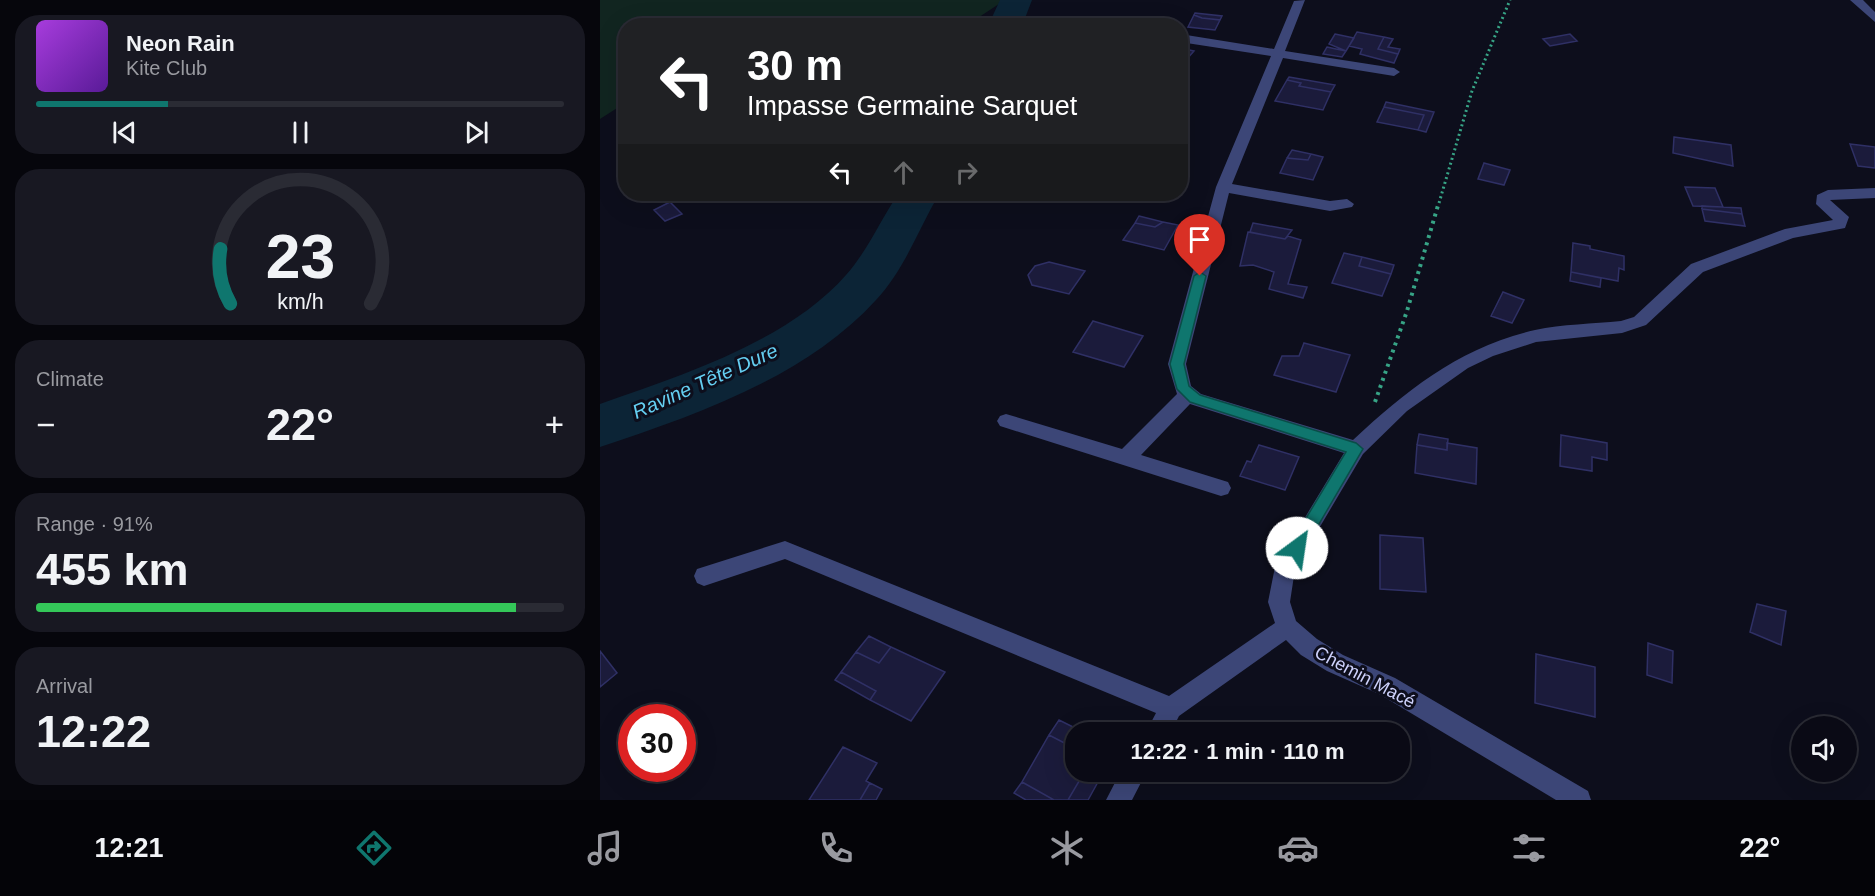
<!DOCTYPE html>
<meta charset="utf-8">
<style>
:root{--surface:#0a0a15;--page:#181822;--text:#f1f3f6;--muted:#999aa0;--line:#2a2b34;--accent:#0f766e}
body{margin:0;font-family:Arial,sans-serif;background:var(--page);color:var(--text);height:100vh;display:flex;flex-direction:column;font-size:22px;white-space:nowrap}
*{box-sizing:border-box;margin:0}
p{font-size:20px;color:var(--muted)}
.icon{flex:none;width:33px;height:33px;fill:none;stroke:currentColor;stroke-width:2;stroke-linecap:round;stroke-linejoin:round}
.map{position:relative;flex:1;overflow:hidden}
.sheet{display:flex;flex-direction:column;gap:15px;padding:15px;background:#06060c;width:600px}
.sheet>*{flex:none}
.guide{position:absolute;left:18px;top:18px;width:570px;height:183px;border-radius:24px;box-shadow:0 6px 24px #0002,0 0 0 2px var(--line);background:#202124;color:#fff;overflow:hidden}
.tools{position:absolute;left:1191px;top:716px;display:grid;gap:12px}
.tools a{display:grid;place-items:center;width:66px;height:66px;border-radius:50%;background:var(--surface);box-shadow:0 6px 24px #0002,0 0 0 2px var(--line);font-size:30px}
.speed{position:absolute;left:18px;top:704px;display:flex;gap:12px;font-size:30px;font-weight:700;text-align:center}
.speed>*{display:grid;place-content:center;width:78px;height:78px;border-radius:50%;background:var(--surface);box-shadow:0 6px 24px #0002,0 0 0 2px var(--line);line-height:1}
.speed .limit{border:9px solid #d22;background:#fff;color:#111}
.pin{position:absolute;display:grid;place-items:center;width:51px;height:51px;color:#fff;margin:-62px -26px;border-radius:50% 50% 50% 0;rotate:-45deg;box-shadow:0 0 6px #0007}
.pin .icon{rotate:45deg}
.me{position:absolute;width:66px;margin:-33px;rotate:31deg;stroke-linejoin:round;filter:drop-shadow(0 0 4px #0008)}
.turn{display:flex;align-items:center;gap:21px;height:126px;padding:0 30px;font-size:27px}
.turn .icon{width:78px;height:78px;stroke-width:2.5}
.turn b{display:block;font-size:42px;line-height:51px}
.lanes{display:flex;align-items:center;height:57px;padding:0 30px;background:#0003;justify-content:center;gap:30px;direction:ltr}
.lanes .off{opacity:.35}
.big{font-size:45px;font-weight:800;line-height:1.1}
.sheet .widget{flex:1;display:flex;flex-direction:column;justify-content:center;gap:9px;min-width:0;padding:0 21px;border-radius:24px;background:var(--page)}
.sheet .dial{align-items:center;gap:0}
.dial svg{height:156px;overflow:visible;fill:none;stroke:var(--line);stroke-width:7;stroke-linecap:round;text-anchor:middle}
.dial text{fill:var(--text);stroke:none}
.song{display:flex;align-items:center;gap:18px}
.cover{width:72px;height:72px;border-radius:9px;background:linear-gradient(135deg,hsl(280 70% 55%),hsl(270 70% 35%))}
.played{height:6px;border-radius:3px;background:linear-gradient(90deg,var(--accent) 25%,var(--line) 25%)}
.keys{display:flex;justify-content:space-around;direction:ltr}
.heat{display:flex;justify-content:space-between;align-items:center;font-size:33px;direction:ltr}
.charge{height:9px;border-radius:4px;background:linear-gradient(90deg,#34c759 91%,var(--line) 0)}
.trip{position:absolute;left:465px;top:722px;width:345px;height:60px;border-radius:24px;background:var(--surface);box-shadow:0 6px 24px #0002,0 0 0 2px var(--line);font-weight:800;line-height:60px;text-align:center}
.tabs{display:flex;height:96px;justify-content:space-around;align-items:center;background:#040408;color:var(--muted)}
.tabs .icon{width:42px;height:42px}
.tabs .on{color:var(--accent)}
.tabs b{font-size:27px;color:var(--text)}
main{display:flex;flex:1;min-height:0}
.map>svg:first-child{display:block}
.green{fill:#112520}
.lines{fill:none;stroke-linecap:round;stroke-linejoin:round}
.river{fill:#0c2436;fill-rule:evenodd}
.building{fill:#1b1b3b;stroke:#2f3065;stroke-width:1.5}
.path-far1{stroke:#37a486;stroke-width:3;stroke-dasharray:2 3;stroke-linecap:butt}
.path{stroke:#37a486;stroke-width:4;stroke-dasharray:3 4.5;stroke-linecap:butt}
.minor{fill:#3c4677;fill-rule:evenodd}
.route{fill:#0f766e;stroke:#0a4d48;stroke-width:1.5}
.labels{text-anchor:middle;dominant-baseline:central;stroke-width:6;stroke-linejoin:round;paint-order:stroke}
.street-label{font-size:18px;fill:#cdd1fb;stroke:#0d0e1c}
.water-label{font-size:20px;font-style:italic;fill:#64cef1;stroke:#0d0e1c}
</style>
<main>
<section class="sheet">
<div class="widget">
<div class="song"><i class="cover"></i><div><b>Neon Rain</b><p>Kite Club</p></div></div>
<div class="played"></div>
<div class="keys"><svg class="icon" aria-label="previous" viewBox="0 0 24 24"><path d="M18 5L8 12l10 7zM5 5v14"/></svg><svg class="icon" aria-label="pause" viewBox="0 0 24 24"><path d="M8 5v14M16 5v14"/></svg><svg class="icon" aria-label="next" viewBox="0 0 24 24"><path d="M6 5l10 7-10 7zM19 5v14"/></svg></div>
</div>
<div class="widget dial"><svg viewBox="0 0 100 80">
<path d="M14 69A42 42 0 1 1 86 69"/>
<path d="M14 69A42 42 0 0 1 9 41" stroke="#0f766e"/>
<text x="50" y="56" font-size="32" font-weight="700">23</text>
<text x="50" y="72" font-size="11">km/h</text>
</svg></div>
<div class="widget"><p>Climate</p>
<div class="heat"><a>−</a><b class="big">22°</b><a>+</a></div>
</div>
<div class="widget"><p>Range · 91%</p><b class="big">455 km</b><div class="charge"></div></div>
<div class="widget"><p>Arrival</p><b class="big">12:22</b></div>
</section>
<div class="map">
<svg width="1275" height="800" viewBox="0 0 1275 800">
<rect width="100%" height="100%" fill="#0d0e1c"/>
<path class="green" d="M0,0H405L367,25L26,26L25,103L0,119Z"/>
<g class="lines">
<path class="river" d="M400,0H432L422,26H388Z
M298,194H339C318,230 305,269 276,300C206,377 96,415 0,447V404C82,375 187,342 246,275C268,250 280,221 298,194Z"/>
</g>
<path class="building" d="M595,13L622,16L620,20L602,18L594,15Z
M594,15L602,18L620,20L615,30L588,27Z
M757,32L784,37L778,49L798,54L794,63L760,54L762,49L749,46Z
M735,34L754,38L746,51L729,44Z
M970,34L977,41L950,46L943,39Z
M784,37L793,39L788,47L800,49L798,54L778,49Z
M727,47L736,49L746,51L742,57L723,54Z
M580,48L594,51L587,59L580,57Z
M689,77L735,85L731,92L699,86L701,83L687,80Z
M687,80L701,83L699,86L731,92L723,110L675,101Z
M786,102L834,112L826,132L818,130L824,115L784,107Z
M784,107L824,115L818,130L777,122Z
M1074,137L1131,145L1133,166L1073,153Z
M1250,144L1275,147V168L1258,166Z
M692,150L711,154L708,160L687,158Z
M711,154L723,157L713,180L680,173L687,158L708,160Z
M884,163L910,170L904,185L878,179Z
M1085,187L1115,188L1123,207L1093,206Z
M70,202L82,214L65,221L54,210Z
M1102,206L1141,208L1142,214L1102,209Z
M1102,209L1142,214L1145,226L1105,221Z
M539,216L563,222L555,227L535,223Z
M563,222L578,225L564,250L523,240L535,223L555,227Z
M653,223L692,230L685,239L650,232Z
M648,232L685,239L688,236L701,240L688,284L707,287L703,298L669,289L674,272L653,265L640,266Z
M973,243L990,246V249L1024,256V270L1019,268L1018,281L971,272Z
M744,253L762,257L759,266L791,274L782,296L732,283Z
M762,257L794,265L791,274L759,266Z
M449,262L485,271L469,294L432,285L428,275L435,266Z
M971,272L1001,278L1000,287L970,281Z
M903,292L924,300L912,323L891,316Z
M493,321L543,336L524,367L473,352Z
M704,343L750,355L736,392L674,375L682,356H699Z
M819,434L848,439L847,450L817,445Z
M961,435L1007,443V460L992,457V471L960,466Z
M847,443L877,448L876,484L815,473L817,445L847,450Z
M659,445L699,457L685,490L640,476L647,461L651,462Z
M780,535L823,538L826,592L780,589Z
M1157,604L1186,611L1181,645L1150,632Z
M269,636L291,647L279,663L256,652Z
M1048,643L1073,651L1072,683L1047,675Z
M291,647L345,672L311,721L270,700L276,691L241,672L256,652L279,663Z
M0,651L17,673L0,687Z
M936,654L995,667V717L935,703Z
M241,672L276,691L270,700L235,680Z
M459,720L483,732H476V749L449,735Z
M449,735L476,749V771H485L468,800H454L422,782Z
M243,747L277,763L266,781L270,783L260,800H209Z
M485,771H504L488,800H468Z
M422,782L454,800H426L414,793Z
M270,783L282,789L276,800H260Z"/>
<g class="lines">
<path class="path-far1" d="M839,203L872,91L910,0"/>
<path class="path" d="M775,402L807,311L839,202"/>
<path class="minor" d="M705,0L685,51L794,68L800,72L794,76L683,58L632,184L730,201L747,199L754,204L752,207L730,211L629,193L586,364L591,386L601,394L753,440C808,389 859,348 935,330C962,324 993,324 1021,321L1034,317L1091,264L1185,229L1233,220L1216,204L1217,195L1228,190L1275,188V198L1230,200L1249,217L1245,228L1193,238L1103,272L1046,325L1022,333L936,342L893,356L868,368L807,411L763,454L695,569L690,602L696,621L717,639L743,655L795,678L988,791L991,800H956L779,694L727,671L701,655L686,640L579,716L571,732H546L556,713L185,559L104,586L97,583L94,576L97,569L185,541L569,696L675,623L668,602L675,567L744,453L590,404L541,455L628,482L631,488L628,494L621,496L400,426L397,421L400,416L406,414L522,449L577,394L568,364L616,187L671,56L580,42V34L674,49L694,1Z
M1250,0H1263L1275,12V22Z
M521,771H547L532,800H506Z"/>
</g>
<path class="route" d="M600,272L606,276L584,364L589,386L600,395L756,443L763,449L702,553L697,555L691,553L689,548L691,543L746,452L590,402L577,389L570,364L594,276Z"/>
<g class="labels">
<g class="street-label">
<text transform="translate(765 677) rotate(28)">Chemin Macé</text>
</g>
<g class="water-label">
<text transform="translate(105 381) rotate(-24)">Ravine Tête Dure</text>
</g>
</g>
</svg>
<div class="tools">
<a><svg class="icon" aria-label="sound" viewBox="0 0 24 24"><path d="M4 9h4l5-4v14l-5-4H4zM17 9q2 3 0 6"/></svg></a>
</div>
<div class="speed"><div class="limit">30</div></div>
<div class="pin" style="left:600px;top:276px;background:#d93025"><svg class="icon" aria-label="arrive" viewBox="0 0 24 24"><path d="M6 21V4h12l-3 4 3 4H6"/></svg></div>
<svg class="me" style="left:697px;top:548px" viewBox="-20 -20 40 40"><circle r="19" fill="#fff"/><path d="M0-13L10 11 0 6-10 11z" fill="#0f766e"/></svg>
<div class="trip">12:22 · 1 min · 110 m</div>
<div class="guide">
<div class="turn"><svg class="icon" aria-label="left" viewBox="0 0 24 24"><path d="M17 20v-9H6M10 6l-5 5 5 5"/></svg><div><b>30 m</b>Impasse Germaine Sarquet</div></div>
<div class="lanes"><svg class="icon" aria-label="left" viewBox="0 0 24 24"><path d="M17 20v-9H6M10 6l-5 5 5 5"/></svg><svg class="icon off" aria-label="ahead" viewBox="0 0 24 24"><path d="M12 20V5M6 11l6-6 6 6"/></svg><svg class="icon off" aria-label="right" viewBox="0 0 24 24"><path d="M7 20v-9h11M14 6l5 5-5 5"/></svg></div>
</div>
</div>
</main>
<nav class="tabs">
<b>12:21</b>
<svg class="icon on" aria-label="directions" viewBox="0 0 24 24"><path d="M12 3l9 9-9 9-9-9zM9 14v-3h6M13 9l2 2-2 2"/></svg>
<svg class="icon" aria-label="music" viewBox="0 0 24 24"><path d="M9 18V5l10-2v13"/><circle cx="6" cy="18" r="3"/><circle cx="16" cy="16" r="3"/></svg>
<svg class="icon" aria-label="phone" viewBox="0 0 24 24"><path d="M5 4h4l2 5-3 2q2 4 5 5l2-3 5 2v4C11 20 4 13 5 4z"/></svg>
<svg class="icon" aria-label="climate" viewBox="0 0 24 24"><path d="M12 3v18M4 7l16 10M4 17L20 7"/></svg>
<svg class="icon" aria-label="car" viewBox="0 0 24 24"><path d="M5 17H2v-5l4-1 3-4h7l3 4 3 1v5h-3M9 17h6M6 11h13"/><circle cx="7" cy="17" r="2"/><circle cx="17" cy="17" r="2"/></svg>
<svg class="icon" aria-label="filters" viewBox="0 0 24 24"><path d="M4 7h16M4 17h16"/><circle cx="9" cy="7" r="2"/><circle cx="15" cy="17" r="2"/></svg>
<b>22°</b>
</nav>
